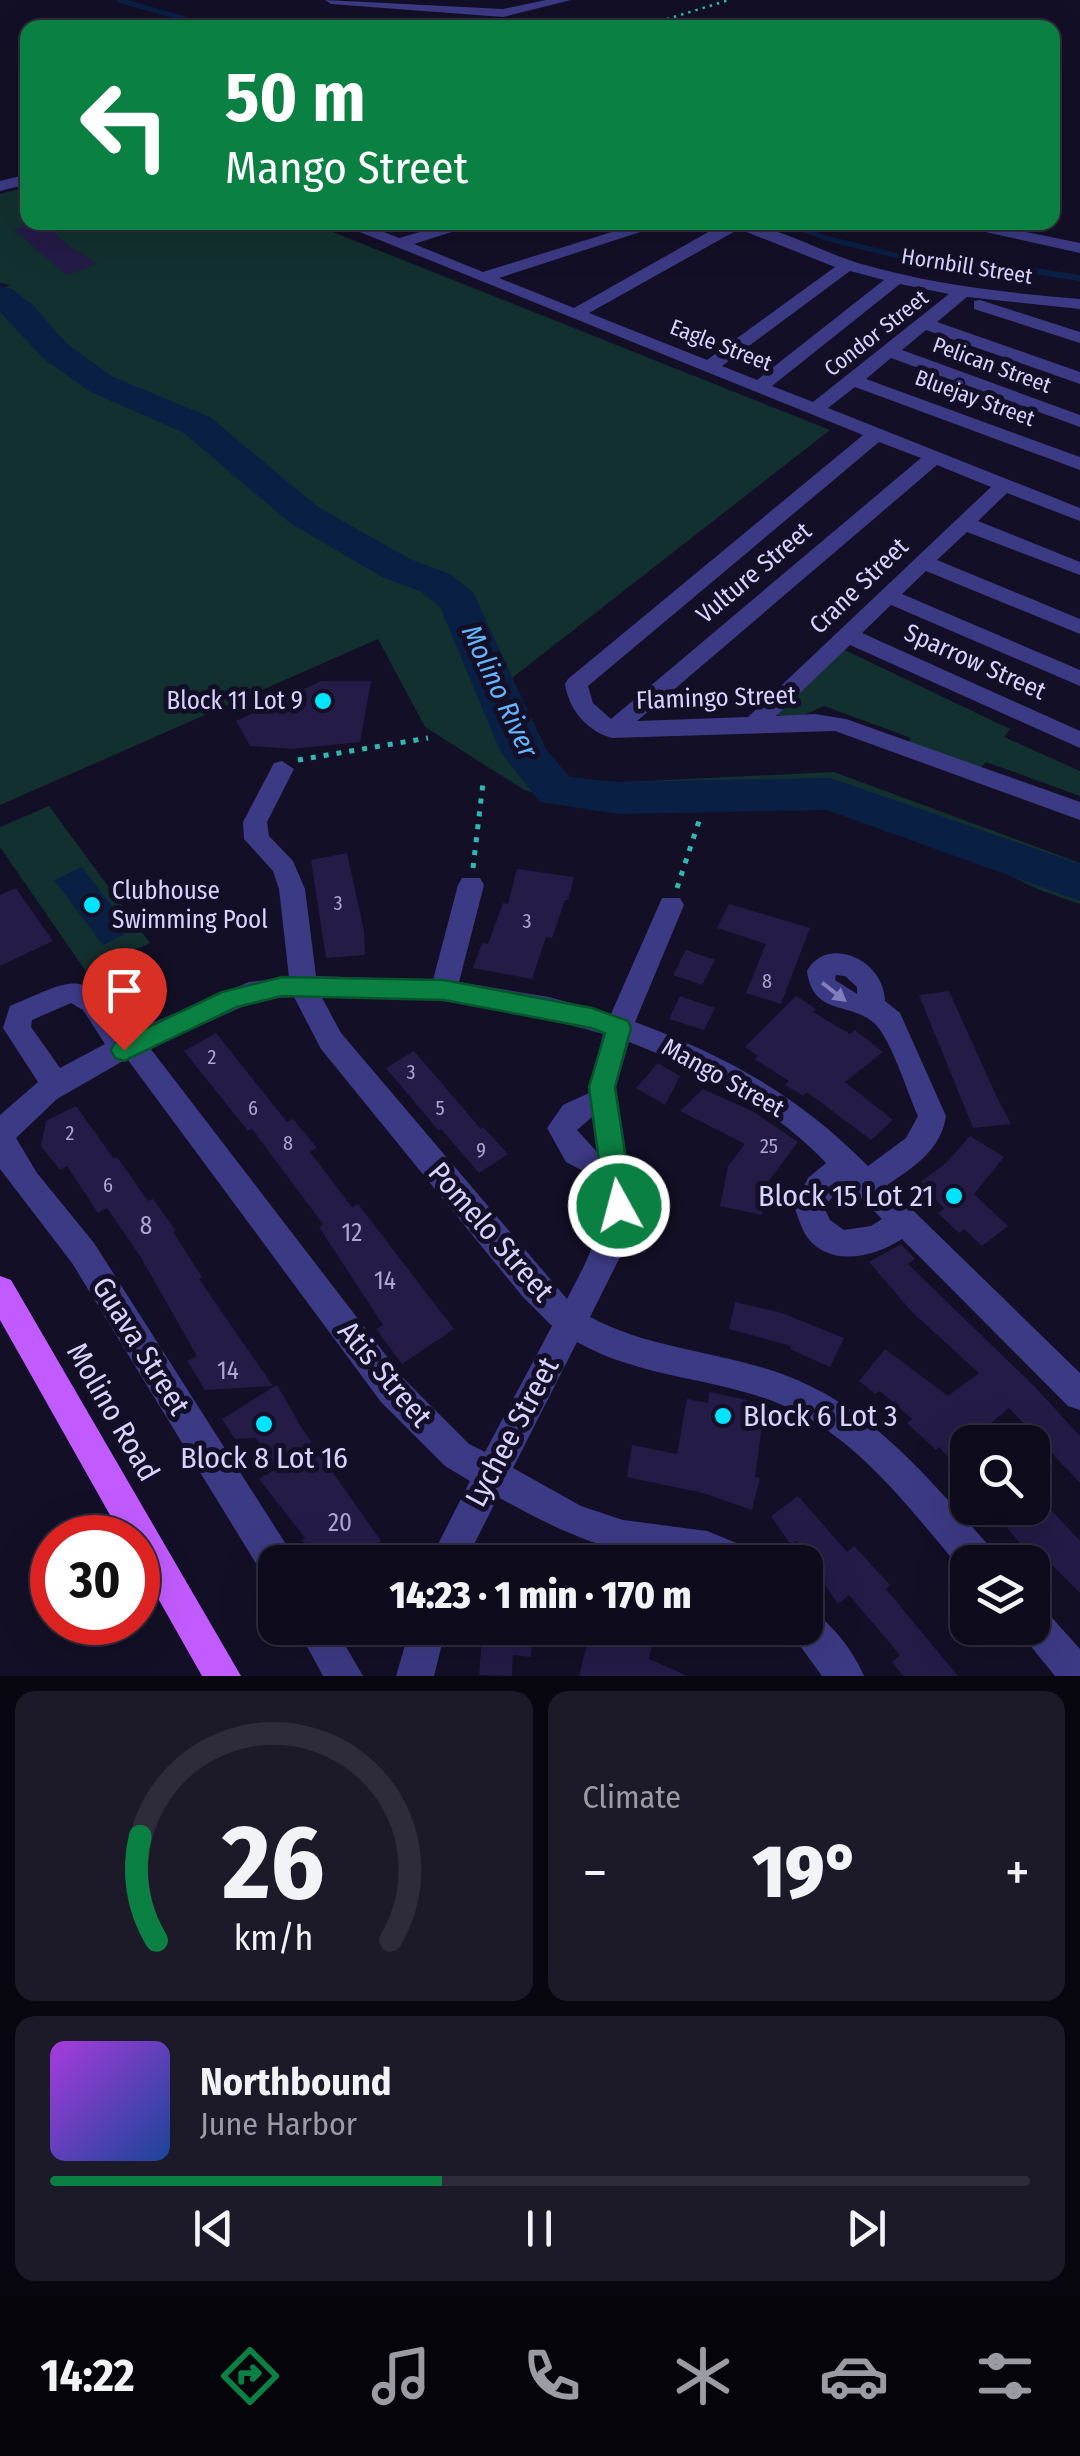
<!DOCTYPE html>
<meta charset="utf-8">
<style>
:root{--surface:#0e0b1c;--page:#1c1929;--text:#f1f3f6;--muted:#9b9ba3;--line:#2e2b3b;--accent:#0b8043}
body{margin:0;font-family:"Fira Sans Condensed",sans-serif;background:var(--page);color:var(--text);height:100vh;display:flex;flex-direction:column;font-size:38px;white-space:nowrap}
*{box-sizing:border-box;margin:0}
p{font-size:32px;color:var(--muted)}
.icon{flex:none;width:55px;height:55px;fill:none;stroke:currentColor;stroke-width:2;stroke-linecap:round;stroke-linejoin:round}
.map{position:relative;height:1676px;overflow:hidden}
.details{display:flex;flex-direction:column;gap:15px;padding:15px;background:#08060f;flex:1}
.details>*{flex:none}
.guide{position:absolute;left:20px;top:20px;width:1040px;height:210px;border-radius:20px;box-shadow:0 10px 40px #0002,0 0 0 2px var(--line);background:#0b8043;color:#fff;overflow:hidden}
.fabs{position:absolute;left:950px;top:1425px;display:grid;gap:20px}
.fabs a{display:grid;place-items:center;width:100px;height:100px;border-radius:20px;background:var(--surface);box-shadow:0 10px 40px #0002,0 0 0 2px var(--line);font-size:50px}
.speed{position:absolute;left:30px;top:1515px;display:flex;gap:20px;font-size:50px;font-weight:700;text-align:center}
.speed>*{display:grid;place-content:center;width:130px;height:130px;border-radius:50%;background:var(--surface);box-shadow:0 10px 40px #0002,0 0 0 2px var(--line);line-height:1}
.speed .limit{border:15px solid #d22;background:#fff;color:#111}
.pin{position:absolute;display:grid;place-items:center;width:85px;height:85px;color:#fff;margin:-102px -42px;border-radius:50% 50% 50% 0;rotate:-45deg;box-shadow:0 0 10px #0007}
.pin .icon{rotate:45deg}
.me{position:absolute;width:110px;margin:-55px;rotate:353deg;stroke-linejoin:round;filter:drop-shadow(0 0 8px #0008)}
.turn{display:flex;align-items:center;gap:35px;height:210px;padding:0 40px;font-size:45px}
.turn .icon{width:130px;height:130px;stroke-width:2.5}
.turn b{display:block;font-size:70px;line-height:85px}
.big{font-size:75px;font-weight:800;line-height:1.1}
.details .tile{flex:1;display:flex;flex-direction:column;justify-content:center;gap:15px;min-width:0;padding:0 35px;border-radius:20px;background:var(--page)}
.details .dial{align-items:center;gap:0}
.dial svg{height:260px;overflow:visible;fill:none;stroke:var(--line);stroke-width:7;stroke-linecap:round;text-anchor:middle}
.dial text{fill:var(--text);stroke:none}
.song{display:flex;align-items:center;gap:30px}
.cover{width:120px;height:120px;border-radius:15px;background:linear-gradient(135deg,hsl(280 70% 55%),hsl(220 70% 35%))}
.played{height:10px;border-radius:5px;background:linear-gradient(90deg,var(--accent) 40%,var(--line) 40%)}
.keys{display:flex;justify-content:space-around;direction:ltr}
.heat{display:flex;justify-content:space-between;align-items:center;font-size:55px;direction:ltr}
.details .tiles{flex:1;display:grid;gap:15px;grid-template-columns:1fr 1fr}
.tile:last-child{grid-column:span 2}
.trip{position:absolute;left:258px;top:1545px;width:565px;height:100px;border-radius:20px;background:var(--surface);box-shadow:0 10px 40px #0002,0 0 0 2px var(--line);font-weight:800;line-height:100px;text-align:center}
.tab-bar{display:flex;height:160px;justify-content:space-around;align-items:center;background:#06040b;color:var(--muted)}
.tab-bar .icon{width:70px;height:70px}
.tab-bar .on{color:var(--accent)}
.tab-bar b{font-size:45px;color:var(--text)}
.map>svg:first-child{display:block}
.green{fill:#12302f}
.water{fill:#0a1f44}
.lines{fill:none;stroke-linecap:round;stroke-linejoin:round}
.stream-far1{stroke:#0a1f44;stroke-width:5}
.stream{stroke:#0a1f44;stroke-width:6}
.river{fill:#0a1f44;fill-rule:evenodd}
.building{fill:#241b47}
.path-far1{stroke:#2fb8b0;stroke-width:2.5;stroke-dasharray:2.5 5;stroke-linecap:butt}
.path{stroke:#2fb8b0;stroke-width:5;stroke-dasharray:5 8;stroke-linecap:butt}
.minor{fill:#3d3a85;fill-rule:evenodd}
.major{fill:#c25bff;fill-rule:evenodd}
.oneway{fill:#837fbc}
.route{fill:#0b8043;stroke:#07532c;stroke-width:2.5}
.poi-dot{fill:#00e5ff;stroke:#130f26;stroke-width:4}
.labels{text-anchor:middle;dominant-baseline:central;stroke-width:10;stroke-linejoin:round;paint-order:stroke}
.number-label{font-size:20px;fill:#aca6d1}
.far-street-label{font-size:22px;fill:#d9d4ff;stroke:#130f26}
.street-label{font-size:25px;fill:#d9d4ff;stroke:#130f26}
.poi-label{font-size:25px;fill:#d9d4ff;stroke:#130f26;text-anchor:end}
.near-number-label{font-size:25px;fill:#aca6d1}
.water-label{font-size:28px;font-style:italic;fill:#62b6ff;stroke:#130f26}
.near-poi-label{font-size:30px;fill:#d9d4ff;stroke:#130f26;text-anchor:end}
.near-street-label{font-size:30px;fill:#d9d4ff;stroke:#130f26}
</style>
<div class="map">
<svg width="1080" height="1676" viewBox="0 0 1080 1676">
<rect width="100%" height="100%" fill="#130f26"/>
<path class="green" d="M27,187L28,222L310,223L830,430L512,678L563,785L834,772L1080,863V904L1042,891L948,846L805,800L613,806L563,801L524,790L425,727L378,639L0,805V289L10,285L0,283V194Z
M832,644L1010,729L1004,737L1080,771V796L986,762L976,772L904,748L911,738L824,706L797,718L763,713Z
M49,806L150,943L87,973L0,847V827Z"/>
<path class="water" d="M82,867L131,931L103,945L54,880Z"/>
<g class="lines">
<path class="stream-far1" d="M119,0L202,24L258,28
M783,222L825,238L911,259L1044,272"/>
<path class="stream" d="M1028,270L1080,278"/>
<path class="river" d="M0,286L12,289L32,304L67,344L113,377L210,417L318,507L410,559L450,574L473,592L544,747L570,777L618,782L830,778L1080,864V901L827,810L618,814L540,802L501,753L440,607L422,592L382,577L290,523L184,433L89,391L43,358L0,312Z"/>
</g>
<path class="building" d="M42,222L70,247L98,264L66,275L14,230Z
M321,681H371L360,742L292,749L250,746L236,721Z
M347,853L364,931L365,955L326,958L311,860Z
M517,869L574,877L568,900H565L552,938L546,937L532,979L473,968L482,943L488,944L503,903L508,904Z
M16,888L53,941L0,966V895Z
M729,904L810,928L781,1004L746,993L766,944L717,928Z
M686,950L715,960L702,985L673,975Z
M949,991L995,1093L1011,1124L973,1128L919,995Z
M680,996L715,1008L704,1030L669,1019Z
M796,996L816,1009L813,1012L850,1034L855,1030L883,1052L845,1082L893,1120L871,1140L807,1092L803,1096L785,1085L789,1081L754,1059L758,1056L745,1047Z
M216,1033L287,1122L293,1119L317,1148L310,1152L352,1207L358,1204L454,1329L402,1364L376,1329L383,1325L319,1227L323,1224L252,1129L248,1131L184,1051Z
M414,1051L481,1129L483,1127L508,1154L479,1173L441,1129L438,1130L386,1068Z
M658,1063L680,1076L665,1105L636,1088Z
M703,1089L754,1112L798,1142L768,1182L762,1215L720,1206L728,1166L745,1144L680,1111Z
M76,1106L114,1159L117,1157L148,1201L153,1199L176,1231L173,1232L202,1277L199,1279L273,1386L205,1390L187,1361L197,1356L140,1256L107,1208L98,1213L67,1166L60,1170L41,1146L46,1121Z
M970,1136L1004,1157L974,1194L1008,1226L982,1246L964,1229L959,1233L938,1213L944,1208L919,1183L946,1163Z
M901,1244L915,1259L908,1264L1035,1387L1080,1436V1483L1009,1408L968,1442V1480L939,1447L936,1450L907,1423L912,1419L880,1391L875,1394L859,1381L885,1349L948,1396L979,1373L912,1312L869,1262Z
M735,1302L782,1313L844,1338L830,1367L790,1349L791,1346L729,1329Z
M277,1385L303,1430L381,1541L350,1562H334L327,1551L311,1554L302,1540L305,1538L259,1479L276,1469L256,1438L235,1439L222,1419Z
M709,1392L765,1404L755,1477L760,1478L752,1510L703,1493L627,1477L632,1445L677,1454L687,1399L708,1403Z
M798,1496L847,1552L854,1546L890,1585L886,1589L958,1676H903L892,1662L900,1655L849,1595L838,1604L796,1541L791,1545L771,1516Z
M1043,1501L1080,1541V1593L1033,1546L1027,1552L1005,1525Z
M483,1628H533L531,1657L513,1655L512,1676L479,1675Z
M591,1628L652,1644L649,1659L688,1676H579Z"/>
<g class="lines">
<path class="path-far1" d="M638,28L729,0"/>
<path class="path" d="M298,760L428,738
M473,868L483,783
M677,888L700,818"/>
<path class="minor" d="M325,0L503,9L546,0H571L503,17L331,4Z
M28,174V184L0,191V181Z
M335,222H359L399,238L455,222H483L414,244L483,272L644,222H671L499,278L574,308L726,222C773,222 821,253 865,265C935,285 1008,293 1080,299V309L967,297L937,322L1080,372V384L926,330L902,350L1080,415V427L891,358L866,379L1080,457V470L855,387L828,408L1080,508V521L1007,493L978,521L1080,562V575L967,532L937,560L1080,619V634L926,571L902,594L1080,670V686L891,605L862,633L1080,731V748L850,645L776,716L815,714L846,719L1080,802V820L835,731L612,738C587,731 569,710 565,684L568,679L863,435ZM739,229L835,267L707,360L589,313ZM850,271L884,280L757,380L722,366ZM900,284L949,294L813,402L772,386ZM879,442L921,458L611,719L593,703L588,686ZM937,465L991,487L748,717L637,721Z
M941,222H976L1080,243V253Z
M980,300L1080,332V343L974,309V301Z
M282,761L294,769L267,822L269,836L293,861L305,889L316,976L433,980L458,885L462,878H480L484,885L459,982L549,997L611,1014L662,898H680L684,905L635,1022C728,1057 798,1095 868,1166L906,1138L918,1116C907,1092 892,1041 875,1024C851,1001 813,1017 807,971C826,935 884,958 885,1001L900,1013L946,1116C941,1150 914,1167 887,1185L1080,1373V1410L1068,1406L902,1239C875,1257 830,1268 807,1237C801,1228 798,1216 794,1207L808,1178L826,1163C772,1106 701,1070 629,1042L616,1087L634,1206L624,1249L590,1317C650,1349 718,1351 782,1374C872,1406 930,1481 992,1549L996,1562H968L966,1575C911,1511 856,1433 775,1402C710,1377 638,1377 577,1342L513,1468L581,1506L623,1520L707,1531L751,1549L755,1562C641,1562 598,1553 498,1497L465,1562H429L470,1481L445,1466L381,1402L128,1060L123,1061L57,1099L16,1138L37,1173L94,1243L289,1549L293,1562H275V1579L263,1575L72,1263L0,1169V1115L38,1082L3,1028L10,1006C79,977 83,967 128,1033L249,982L289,977L279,889L273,871L244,839L243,822L274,763ZM836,975L845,976L857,987V994L835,980ZM321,996C416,992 512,1008 603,1034L589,1093L563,1105L547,1128L566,1162L600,1180C607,1226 588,1259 567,1299L341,1033ZM294,997L321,1049L522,1296L552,1326L485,1452L469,1444L405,1380L150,1048L260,999ZM71,1003L83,1010L105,1044L60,1068L31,1027L32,1020ZM592,1117L597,1152L577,1130ZM845,1182L882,1219L871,1226L844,1230L830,1220L824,1207Z
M1032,1605L1045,1610L1080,1649V1676H1055L1016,1628H1032Z
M805,1608C829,1618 854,1652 864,1676H822L787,1628H805Z
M297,1628H335L363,1676H323Z
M410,1628H446L434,1676H396Z"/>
<path class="major" d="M0,1276L11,1280L241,1676H202L138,1563V1538H123L0,1320Z"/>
</g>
<defs><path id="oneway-solid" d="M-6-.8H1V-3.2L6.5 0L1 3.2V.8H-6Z" transform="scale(2.5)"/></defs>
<use class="oneway" href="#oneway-solid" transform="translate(834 992) rotate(38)"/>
<path class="route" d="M282,977L444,980L592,1008L628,1021L631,1028L615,1087L633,1206L629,1215L619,1218L610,1215L605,1206L589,1087L605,1033L591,1028L444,1000L282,996L237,1007L124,1061L115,1058L111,1050L115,1043L222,992Z"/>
<g class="poi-dot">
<circle cx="323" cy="701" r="10"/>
<circle cx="92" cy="905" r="10"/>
<circle cx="954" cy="1196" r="10"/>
<circle cx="723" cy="1416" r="10"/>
<circle cx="264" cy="1424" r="10"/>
</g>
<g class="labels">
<g class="number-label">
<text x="338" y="903">3</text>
<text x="527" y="921">3</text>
<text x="767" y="981">8</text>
<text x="212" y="1057">2</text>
<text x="411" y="1072">3</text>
<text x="253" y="1108">6</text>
<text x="440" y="1108">5</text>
<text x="70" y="1133">2</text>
<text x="288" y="1143">8</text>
<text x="769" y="1146">25</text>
<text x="481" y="1150">9</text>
<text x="108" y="1185">6</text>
</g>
<g class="far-street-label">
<text transform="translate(967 266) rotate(9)">Hornbill Street</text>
<text transform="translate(876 333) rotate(-38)">Condor Street</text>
<text transform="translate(721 345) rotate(21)">Eagle Street</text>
<text transform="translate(992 365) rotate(20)">Pelican Street</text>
<text transform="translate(975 398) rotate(20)">Bluejay Street</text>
</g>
<g class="street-label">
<text transform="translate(754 573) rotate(-40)">Vulture Street</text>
<text transform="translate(859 586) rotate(-44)">Crane Street</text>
<text transform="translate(975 662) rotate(24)">Sparrow Street</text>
<text transform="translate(716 698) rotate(-2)">Flamingo Street</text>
<text transform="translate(723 1078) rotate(29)">Mango Street</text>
</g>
<g class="poi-label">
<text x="303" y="701">Block 11 Lot 9</text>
<text x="112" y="891" text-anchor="start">Clubhouse<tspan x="112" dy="29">Swimming Pool</tspan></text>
</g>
<g class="near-number-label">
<text x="146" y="1226">8</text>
<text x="352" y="1233">12</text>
<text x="385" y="1281">14</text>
<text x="228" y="1371">14</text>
<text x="340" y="1523">20</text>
</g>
<g class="water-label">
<text transform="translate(500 691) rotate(65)">Molino River</text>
</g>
<g class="near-poi-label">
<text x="934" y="1196">Block 15 Lot 21</text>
<text x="743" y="1416" text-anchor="start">Block 6 Lot 3</text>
<text x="264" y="1458" text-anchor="middle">Block 8 Lot 16</text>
</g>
<g class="near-street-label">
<text transform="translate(491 1232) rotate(49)">Pomelo Street</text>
<text transform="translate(141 1346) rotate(58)">Guava Street</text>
<text transform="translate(385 1374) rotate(50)">Atis Street</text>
<text transform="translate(113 1412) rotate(60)">Molino Road</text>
<text transform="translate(512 1432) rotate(-62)">Lychee Street</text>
</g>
</g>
</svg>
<div class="fabs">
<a><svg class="icon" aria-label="search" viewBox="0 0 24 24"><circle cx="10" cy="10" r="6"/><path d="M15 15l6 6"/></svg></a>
<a><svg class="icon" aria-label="layers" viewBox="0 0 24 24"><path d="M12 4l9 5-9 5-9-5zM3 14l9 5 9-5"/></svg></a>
</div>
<div class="speed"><div class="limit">30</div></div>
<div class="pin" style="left:124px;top:1050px;background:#d93025"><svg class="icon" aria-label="arrive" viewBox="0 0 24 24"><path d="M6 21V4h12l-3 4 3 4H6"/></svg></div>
<svg class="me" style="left:619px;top:1206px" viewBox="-20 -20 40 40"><circle r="17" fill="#0b8043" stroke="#fff" stroke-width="3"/><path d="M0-11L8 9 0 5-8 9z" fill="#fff"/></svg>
<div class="trip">14:23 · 1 min · 170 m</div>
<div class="guide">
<div class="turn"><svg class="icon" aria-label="left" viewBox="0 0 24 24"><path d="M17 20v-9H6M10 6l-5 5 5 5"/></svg><div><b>50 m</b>Mango Street</div></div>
</div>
</div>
<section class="details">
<div class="tiles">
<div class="tile dial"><svg viewBox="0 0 100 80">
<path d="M14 69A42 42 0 1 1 86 69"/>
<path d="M14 69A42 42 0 0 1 9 37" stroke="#0b8043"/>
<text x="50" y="56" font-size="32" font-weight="700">26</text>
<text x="50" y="72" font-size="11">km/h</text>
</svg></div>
<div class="tile"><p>Climate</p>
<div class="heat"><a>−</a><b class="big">19°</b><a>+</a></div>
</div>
<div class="tile">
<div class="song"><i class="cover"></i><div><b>Northbound</b><p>June Harbor</p></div></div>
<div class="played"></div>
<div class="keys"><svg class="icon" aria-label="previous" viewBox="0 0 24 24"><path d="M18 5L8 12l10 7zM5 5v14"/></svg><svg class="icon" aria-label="pause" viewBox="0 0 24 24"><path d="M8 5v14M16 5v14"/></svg><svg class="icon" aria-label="next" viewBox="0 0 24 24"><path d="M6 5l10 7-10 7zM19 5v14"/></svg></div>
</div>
</div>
</section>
<nav class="tab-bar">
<b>14:22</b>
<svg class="icon on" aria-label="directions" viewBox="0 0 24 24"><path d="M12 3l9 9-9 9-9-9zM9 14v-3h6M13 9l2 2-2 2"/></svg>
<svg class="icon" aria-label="music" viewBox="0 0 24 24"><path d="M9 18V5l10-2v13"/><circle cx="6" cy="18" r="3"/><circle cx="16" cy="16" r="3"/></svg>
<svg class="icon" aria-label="phone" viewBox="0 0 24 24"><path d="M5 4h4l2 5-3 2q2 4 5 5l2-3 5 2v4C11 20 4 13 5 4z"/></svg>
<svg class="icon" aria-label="climate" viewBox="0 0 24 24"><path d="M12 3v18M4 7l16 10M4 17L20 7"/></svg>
<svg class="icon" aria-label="car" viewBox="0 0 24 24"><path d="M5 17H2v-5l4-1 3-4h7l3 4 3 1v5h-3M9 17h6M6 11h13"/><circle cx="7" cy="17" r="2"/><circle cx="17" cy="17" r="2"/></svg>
<svg class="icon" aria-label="filters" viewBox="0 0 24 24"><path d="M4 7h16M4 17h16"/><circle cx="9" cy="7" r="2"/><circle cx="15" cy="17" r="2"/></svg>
</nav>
